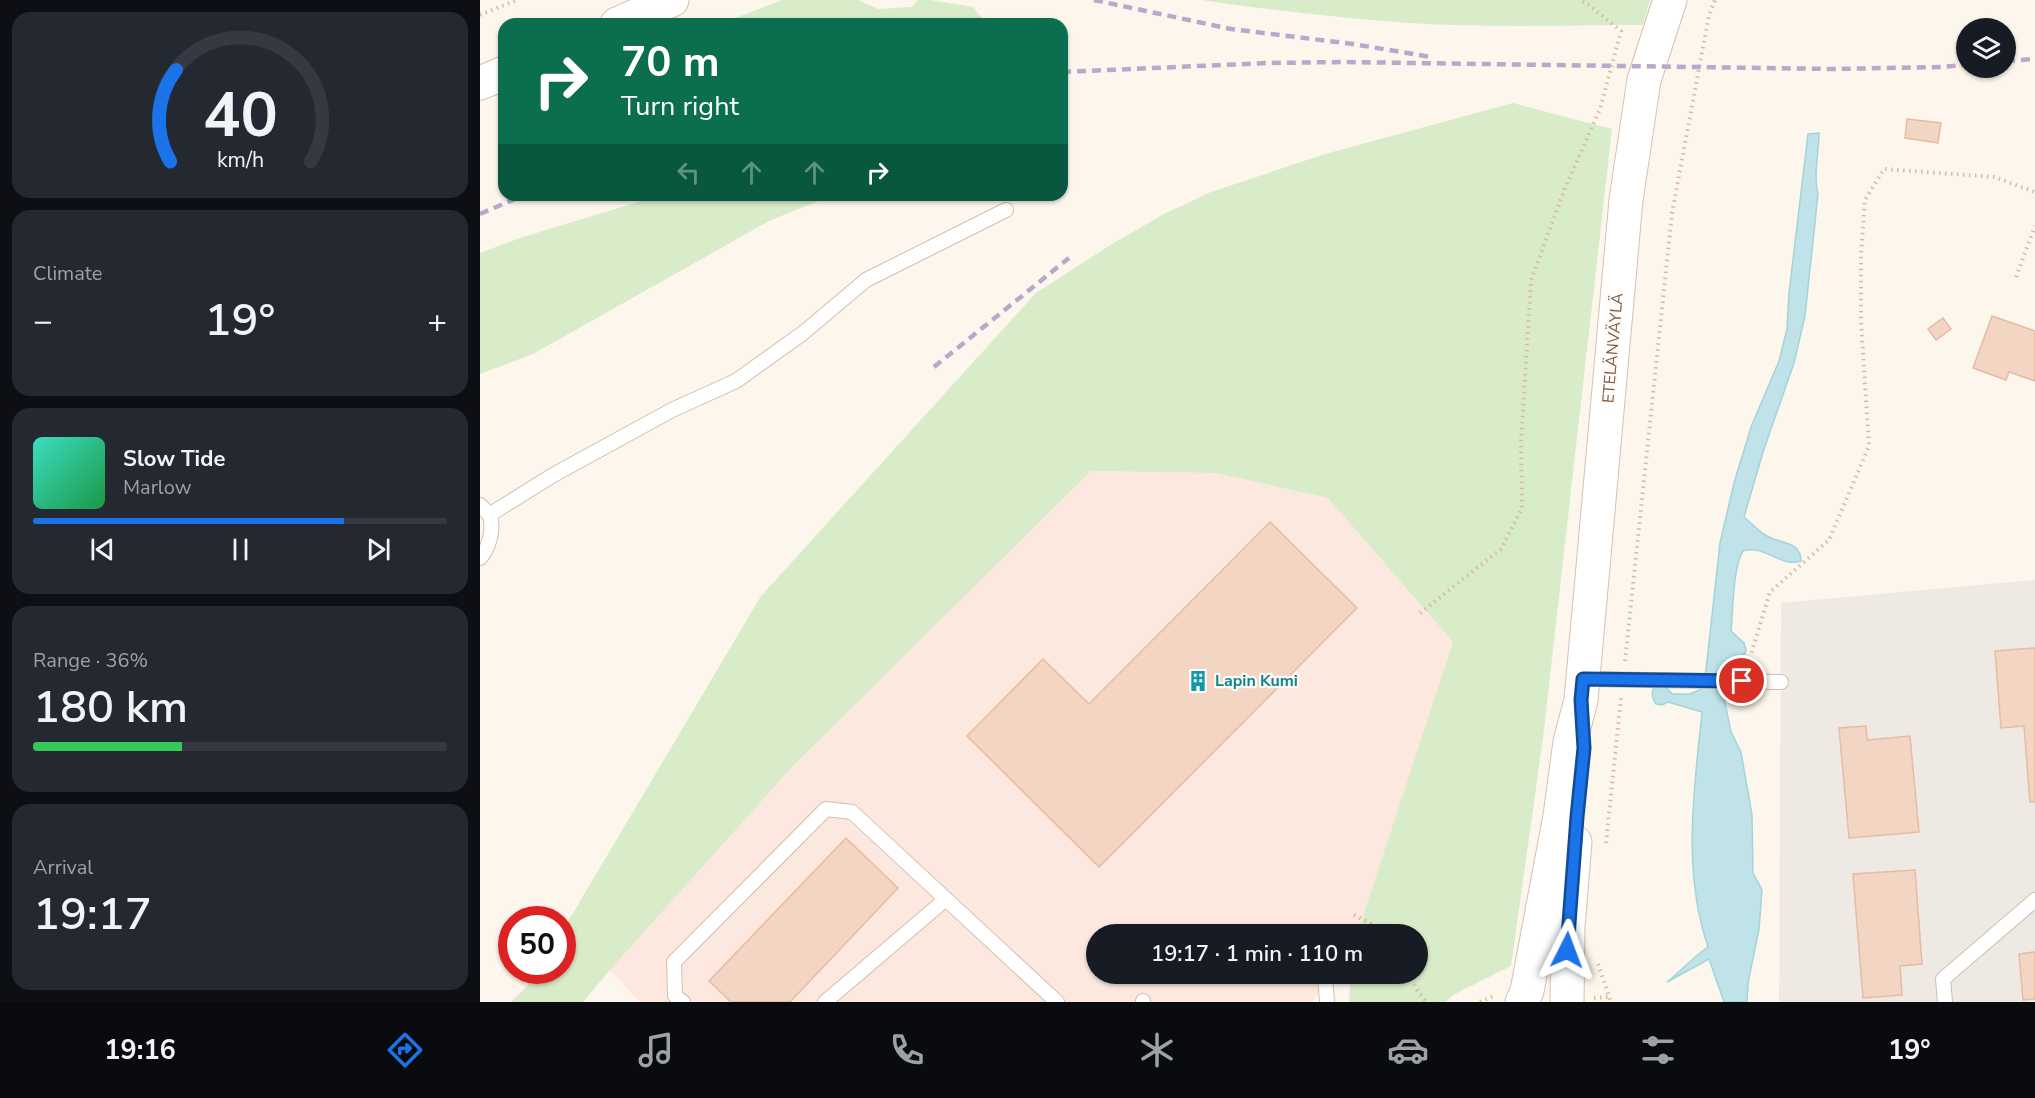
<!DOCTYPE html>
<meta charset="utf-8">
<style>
:root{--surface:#171b24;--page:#242831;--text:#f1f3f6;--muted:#9ea1a6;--line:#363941;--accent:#1a73e8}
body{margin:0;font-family:"Nunito Sans",sans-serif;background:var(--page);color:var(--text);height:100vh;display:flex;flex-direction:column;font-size:22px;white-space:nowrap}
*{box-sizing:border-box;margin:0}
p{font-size:20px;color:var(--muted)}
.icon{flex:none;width:33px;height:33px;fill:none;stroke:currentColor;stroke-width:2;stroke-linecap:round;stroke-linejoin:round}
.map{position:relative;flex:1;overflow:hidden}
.sheet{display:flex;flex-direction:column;gap:12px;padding:12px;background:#0d0f14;width:480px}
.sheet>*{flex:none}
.guide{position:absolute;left:18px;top:18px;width:570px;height:183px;border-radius:18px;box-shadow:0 2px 4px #0004;background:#0b6e4f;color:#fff;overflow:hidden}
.tools{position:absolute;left:1476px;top:18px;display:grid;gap:12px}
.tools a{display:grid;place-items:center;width:60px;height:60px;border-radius:50%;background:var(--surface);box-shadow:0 2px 4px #0004;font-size:30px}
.speed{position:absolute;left:18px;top:906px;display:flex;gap:12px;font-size:30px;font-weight:700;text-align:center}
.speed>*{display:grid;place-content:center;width:78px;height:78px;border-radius:50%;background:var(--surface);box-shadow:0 2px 4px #0004;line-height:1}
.speed .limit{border:9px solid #d22;background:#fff;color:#111}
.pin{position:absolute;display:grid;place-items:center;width:51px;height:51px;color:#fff;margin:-26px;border:3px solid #fff;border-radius:50%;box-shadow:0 2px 6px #0007}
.me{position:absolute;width:66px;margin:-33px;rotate:3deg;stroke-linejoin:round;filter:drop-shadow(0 0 4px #0008)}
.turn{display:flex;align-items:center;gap:21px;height:126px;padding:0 24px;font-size:27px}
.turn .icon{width:78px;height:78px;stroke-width:2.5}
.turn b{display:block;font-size:42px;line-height:51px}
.lanes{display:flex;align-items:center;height:57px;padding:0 24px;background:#0003;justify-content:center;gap:30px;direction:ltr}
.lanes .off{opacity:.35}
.big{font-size:45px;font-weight:600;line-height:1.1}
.sheet .tile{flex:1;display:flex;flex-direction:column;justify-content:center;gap:9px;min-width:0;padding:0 21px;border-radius:18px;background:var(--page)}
.sheet .dial{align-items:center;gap:0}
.dial svg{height:156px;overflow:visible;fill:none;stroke:var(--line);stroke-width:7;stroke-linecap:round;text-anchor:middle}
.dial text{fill:var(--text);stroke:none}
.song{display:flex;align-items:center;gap:18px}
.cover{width:72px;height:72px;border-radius:9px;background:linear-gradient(135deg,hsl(170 70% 55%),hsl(140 70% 35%))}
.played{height:6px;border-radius:3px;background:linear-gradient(90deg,var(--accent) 75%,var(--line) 75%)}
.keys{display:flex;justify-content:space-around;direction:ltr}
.heat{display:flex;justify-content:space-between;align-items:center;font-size:33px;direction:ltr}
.charge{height:9px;border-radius:4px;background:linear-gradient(90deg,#34c759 36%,var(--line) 0)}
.trip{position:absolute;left:606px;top:924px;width:342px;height:60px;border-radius:30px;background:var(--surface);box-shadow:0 2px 4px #0004;font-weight:600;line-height:60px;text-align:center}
.tab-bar{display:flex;height:96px;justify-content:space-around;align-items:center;background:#090b0e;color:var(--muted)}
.tab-bar .icon{width:42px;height:42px}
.tab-bar .selected{color:var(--accent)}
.tab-bar b{font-size:27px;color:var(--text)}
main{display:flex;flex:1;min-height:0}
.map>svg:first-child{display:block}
.commercial{fill:#fde8e0}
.industrial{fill:#efe9e4}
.green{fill:#d8ecc9}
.water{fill:#bfe3e8;stroke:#a5d3da;stroke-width:1.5}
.building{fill:#f3d5c3;stroke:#e6bba3;stroke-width:1.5}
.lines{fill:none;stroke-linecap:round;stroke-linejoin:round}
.service-casing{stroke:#d1beb0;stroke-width:16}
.secondary-casing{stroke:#d6c0b0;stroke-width:35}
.path{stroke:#d9b8a5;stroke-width:4;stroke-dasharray:1.5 4.5;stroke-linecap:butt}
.service{stroke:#fff;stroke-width:14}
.secondary{stroke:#fff;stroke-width:33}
.rail{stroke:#b9a8c9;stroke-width:4.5;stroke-dasharray:9 6;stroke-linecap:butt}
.route-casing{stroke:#114b97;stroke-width:15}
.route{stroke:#1a73e8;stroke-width:10}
.labels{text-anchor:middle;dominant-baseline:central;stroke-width:4.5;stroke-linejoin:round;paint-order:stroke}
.street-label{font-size:16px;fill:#7a5c4d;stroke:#fffaf3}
.culture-label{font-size:16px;font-weight:bold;fill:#0d838f;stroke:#fffaf3;text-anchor:start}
</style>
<main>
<section class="sheet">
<div class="tile dial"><svg viewBox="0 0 100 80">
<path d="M14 69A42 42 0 1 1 86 69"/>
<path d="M14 69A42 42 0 0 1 17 22" stroke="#1a73e8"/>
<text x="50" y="56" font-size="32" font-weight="700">40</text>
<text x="50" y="72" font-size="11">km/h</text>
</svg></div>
<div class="tile"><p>Climate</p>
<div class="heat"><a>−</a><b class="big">19°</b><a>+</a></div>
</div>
<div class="tile">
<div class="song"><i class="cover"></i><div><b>Slow Tide</b><p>Marlow</p></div></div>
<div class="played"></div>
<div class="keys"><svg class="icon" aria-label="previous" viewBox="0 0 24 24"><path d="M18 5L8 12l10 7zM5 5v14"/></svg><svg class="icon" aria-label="pause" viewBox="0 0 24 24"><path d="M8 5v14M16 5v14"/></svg><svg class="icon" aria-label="next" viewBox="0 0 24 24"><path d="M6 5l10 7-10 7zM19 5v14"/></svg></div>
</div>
<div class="tile"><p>Range · 36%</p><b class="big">180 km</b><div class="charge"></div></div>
<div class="tile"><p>Arrival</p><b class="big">19:17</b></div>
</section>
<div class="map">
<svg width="1555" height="1002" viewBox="0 0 1555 1002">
<rect width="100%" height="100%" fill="#fdf6ec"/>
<path class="commercial" d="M611,471L736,473L848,498L973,642L877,934H616V974H853L832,1002H160L130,970L312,767Z"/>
<path class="industrial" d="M1555,580V1002H1299L1301,603Z"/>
<path class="green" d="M302,0H378L398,9L432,7L438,0H450L493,7L505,22L504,24H240Z
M721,0H1170L1163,25C1086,25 1007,28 930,23C860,18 790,10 721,0Z
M1033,103L1132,129L1063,738L1031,966L973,995L966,1002H869L871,974H938V934H877L973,642L848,498L736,473L611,471L312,767L130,970L103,1002H31L53,980L59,971L82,970L83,930L281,596L556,293L632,244L684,214L731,192L845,154Z
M181,195H353L289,221L53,354L0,374V253L40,238Z"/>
<path class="water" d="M1339,133C1339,154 1333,175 1338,194L1325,316L1314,363L1283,452L1264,517C1271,523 1279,532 1287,536C1300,544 1321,541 1321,561C1301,568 1284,544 1263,551C1253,566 1253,610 1251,631L1264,643L1266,650L1265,654L1252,659L1248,676L1261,687L1257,693L1245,696L1244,698L1251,732L1261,752L1272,815L1273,873L1282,890L1279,929L1268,983L1267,1002H1244L1229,959L1187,982C1201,971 1213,957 1228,947C1202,870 1214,791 1222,712L1188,702L1182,705L1176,704C1172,698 1171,694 1174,687C1183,685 1186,686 1192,694H1210L1224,688L1240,543L1254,483L1271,427L1299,361L1307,329L1309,293L1328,134Z"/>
<path class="building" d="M1427,119L1461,123L1458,143L1425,138Z
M1512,316L1555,331V381L1529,372L1526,380L1493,368Z
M1463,318L1471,329L1456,340L1448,329Z
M790,522L877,608L619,867L487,736L563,659L609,704Z
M1555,648V802H1550L1544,726L1521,728L1515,651Z
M1386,726L1387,740L1430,736L1439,832L1369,838L1359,728Z
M366,838L418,888L310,1002H251L229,981Z
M1435,870L1442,964L1420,966L1422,995L1383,998L1373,874Z
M1555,952V999L1543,1000L1539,954Z"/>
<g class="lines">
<defs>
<path id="service" d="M0,505C3,508 8,512 10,516C14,528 9,549 0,558
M9,515L75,474L192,410L256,381L323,333L386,280L526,210
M1103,679L1301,682
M845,976L847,1002
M663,1001V1002
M203,1002L195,996L194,962L346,809L372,812L577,1002
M345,1002L466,899
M1465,1002L1463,979L1555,900"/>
<path id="secondary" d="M137,24L192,0
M0,83L24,73
M1042,1002L1047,991L1080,816L1090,742L1101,700L1146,200L1164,80L1190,0
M1087,1002L1088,927L1095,842"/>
</defs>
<use href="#service" class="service-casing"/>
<use href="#secondary" class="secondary-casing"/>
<path class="path" d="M0,15L37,0
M1536,277L1555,226
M940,613L1021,549L1042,508L1041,443L1051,280L1085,188L1120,109L1141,31L1109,5L1100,0
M1145,661L1192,213L1229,15L1235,0
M1268,664L1290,592L1349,540L1389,446L1381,322V255L1385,200L1404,169L1514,177L1555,192
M1126,843L1141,698
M874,915L900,928L904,934
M1118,964L1131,1002
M928,974L939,993L947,1002
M1114,998L1128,997
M1000,1002L1016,995"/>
<use href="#service" class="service"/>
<use href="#secondary" class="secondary"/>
<path class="rail" d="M614,0L751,29L873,44L951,57
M1526,61L1555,59
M582,72L788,63L863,62L1353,69L1461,67L1486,65
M0,214L44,195
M454,367L589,258"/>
</g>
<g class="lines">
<defs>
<path id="route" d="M1087,950L1097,817L1104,748L1101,700L1103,679L1262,681"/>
</defs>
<use href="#route" class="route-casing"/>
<use href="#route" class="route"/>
</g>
<defs>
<symbol id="building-bare" viewBox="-9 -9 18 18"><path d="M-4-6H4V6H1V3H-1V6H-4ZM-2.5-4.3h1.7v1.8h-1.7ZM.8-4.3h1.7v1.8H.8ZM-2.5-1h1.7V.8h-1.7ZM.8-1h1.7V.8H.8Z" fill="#0f9aa8" stroke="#fffaf3" stroke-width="2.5" paint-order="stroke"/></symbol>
</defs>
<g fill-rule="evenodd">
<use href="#building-bare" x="703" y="666" width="30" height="30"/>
</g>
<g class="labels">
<g class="street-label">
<text transform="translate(1133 348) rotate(-85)">ETELÄNVÄYLÄ</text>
</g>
<g class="culture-label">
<text x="735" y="681">Lapin Kumi</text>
</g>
</g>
</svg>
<div class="tools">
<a><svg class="icon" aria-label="layers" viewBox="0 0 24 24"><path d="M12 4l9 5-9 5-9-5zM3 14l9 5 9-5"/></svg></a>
</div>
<div class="speed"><div class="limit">50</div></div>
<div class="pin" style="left:1262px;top:681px;background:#d93025"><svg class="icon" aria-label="arrive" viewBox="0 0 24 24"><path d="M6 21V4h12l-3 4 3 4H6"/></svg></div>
<svg class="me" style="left:1087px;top:950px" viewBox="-20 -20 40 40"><path d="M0-17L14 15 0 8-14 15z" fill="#1a73e8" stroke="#fff" stroke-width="4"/></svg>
<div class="trip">19:17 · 1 min · 110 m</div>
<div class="guide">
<div class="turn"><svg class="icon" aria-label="right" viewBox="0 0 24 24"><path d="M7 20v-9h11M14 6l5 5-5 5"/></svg><div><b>70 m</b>Turn right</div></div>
<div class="lanes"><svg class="icon off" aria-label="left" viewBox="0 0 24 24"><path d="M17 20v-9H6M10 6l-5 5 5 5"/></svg><svg class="icon off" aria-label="ahead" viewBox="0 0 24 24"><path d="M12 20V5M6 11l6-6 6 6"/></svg><svg class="icon off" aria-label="ahead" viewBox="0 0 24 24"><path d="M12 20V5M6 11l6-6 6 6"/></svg><svg class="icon" aria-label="right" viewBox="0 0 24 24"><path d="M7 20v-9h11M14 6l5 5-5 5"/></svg></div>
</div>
</div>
</main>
<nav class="tab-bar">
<b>19:16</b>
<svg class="icon selected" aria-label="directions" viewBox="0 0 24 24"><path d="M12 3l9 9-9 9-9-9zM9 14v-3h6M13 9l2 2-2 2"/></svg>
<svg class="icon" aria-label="music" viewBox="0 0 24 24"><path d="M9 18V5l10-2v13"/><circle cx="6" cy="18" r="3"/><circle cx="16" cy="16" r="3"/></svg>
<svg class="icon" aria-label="phone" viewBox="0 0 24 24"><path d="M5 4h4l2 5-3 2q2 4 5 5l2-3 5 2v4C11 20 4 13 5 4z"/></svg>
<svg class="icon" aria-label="climate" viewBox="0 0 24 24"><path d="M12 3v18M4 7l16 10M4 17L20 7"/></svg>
<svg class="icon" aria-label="car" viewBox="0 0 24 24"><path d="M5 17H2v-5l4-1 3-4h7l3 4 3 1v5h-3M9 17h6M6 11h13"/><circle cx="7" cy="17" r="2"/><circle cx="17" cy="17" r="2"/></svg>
<svg class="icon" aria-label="filters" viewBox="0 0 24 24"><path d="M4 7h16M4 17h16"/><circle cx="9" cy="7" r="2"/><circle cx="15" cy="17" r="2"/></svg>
<b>19°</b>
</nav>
